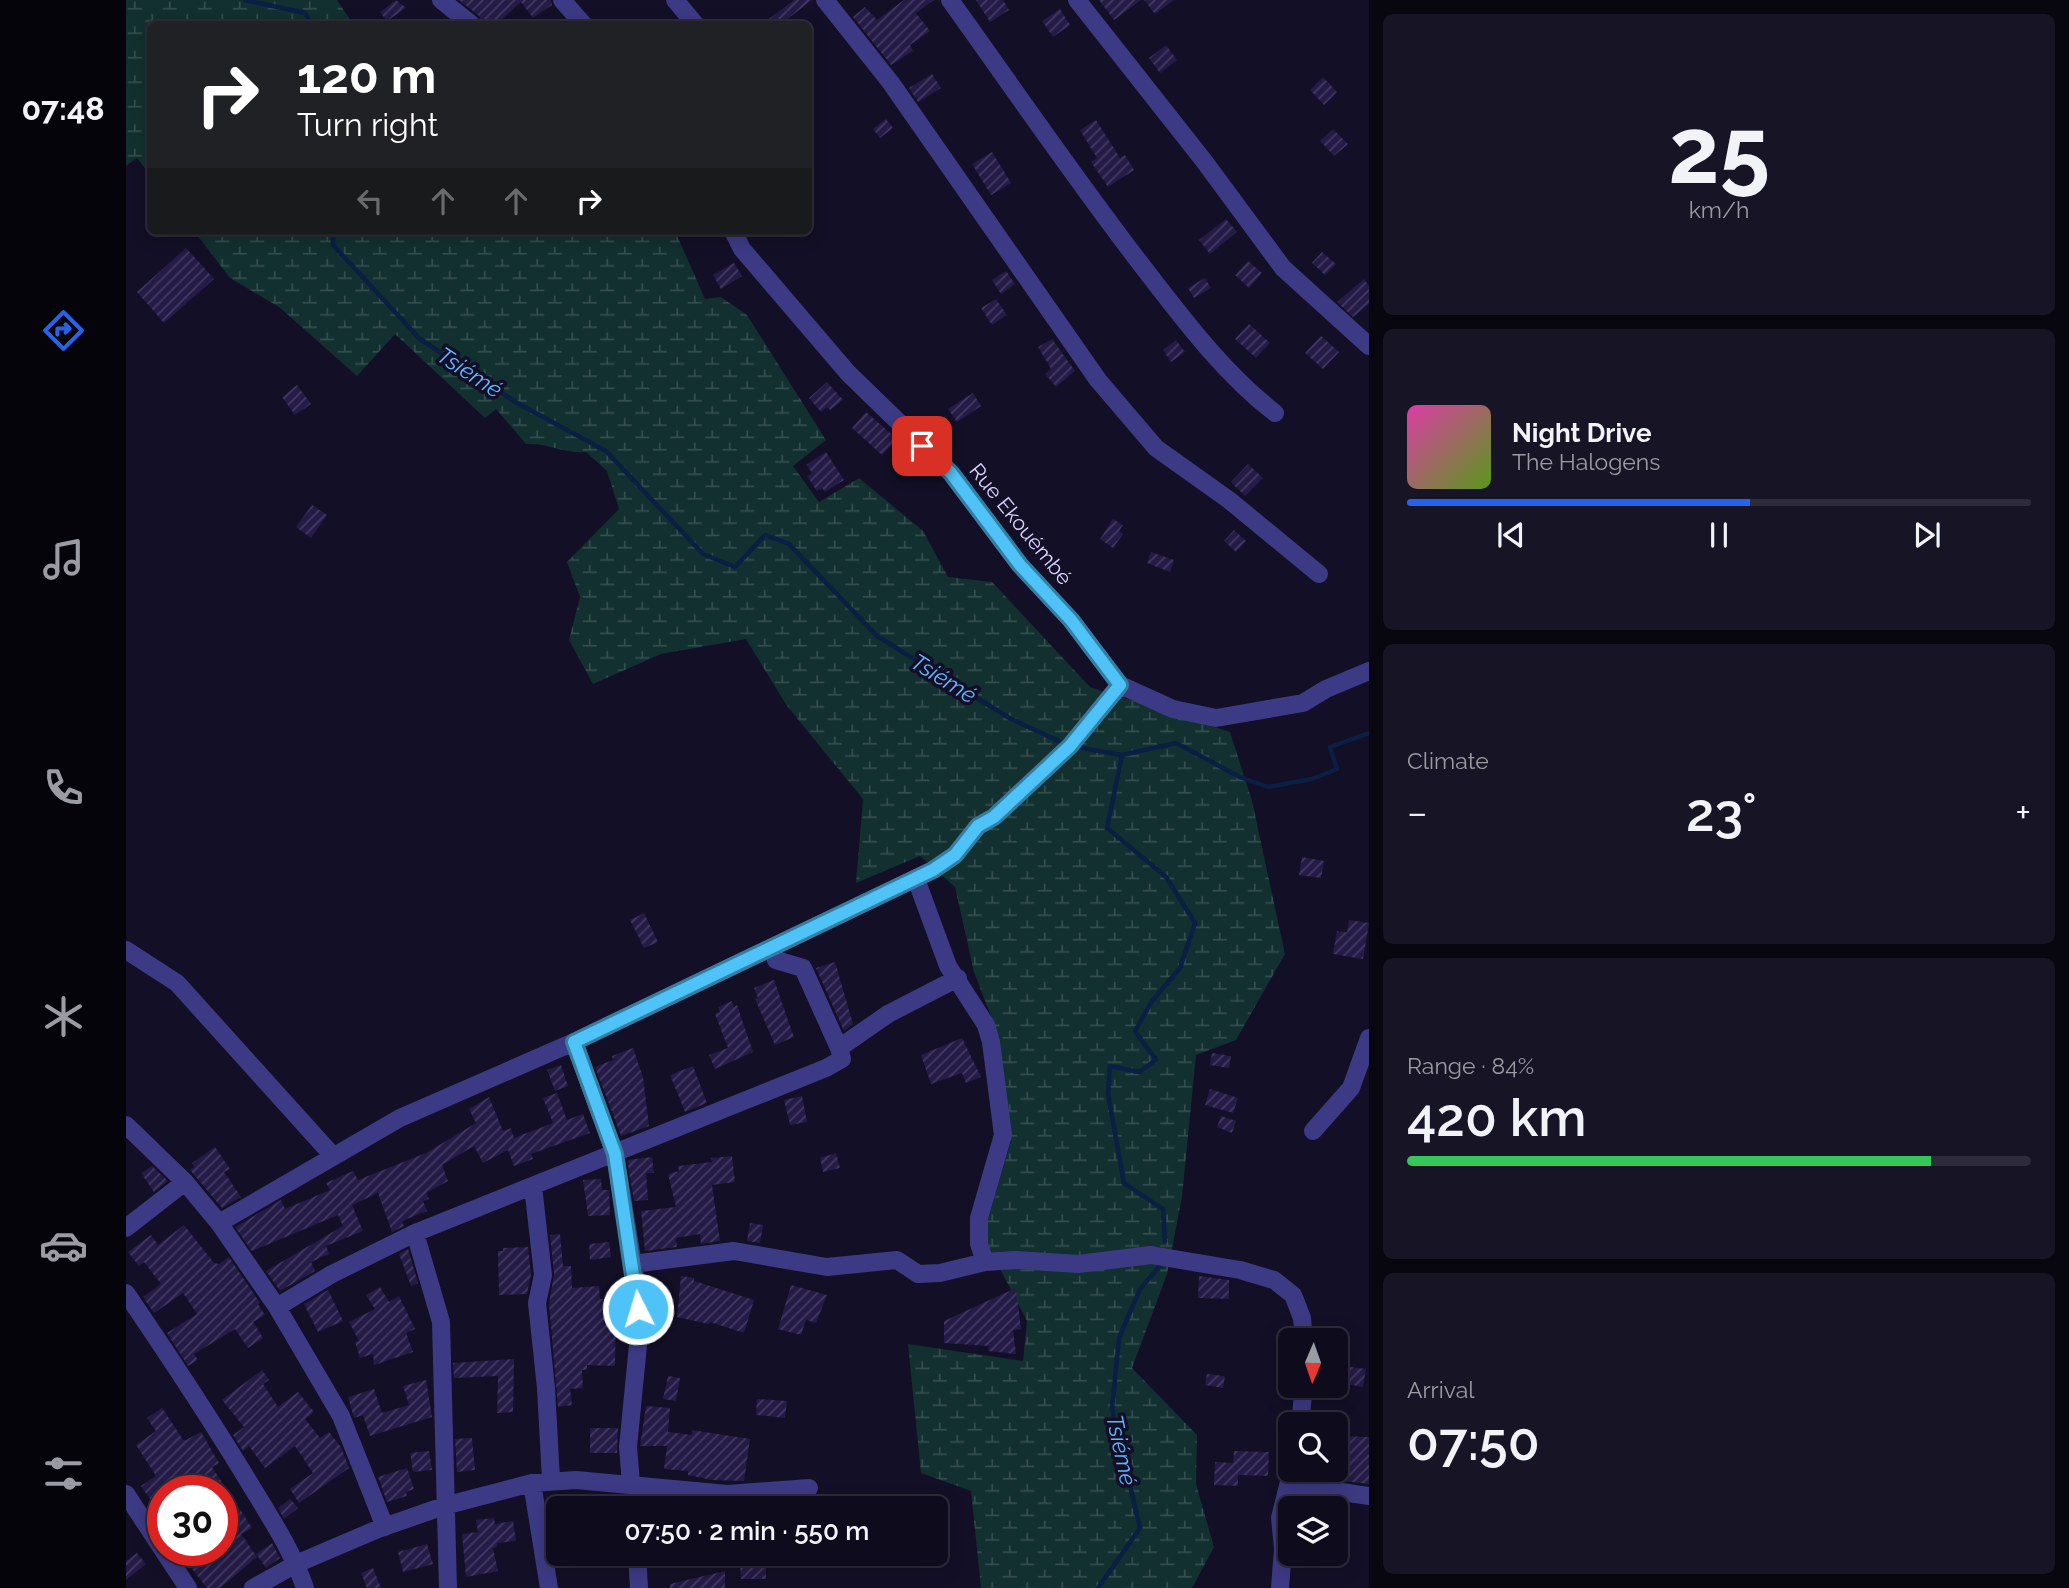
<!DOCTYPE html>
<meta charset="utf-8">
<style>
:root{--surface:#0e0b1c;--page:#171425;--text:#f1f3f6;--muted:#9b9ba3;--line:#2e2b3b;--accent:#2563eb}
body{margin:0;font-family:Raleway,sans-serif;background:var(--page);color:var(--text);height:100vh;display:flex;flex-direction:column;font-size:26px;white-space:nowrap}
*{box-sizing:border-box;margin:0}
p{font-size:23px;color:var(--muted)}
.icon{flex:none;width:38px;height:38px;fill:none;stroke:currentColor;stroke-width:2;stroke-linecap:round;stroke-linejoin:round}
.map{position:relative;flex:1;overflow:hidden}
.sheet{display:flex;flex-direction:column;gap:14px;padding:14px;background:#08060f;width:700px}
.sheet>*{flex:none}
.top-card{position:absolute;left:21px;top:21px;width:665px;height:214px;border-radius:10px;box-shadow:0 4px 18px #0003,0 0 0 2px var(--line);background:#202124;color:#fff;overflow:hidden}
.needle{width:46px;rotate:182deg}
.fabs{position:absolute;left:1152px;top:1328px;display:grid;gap:14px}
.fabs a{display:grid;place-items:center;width:70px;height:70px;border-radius:10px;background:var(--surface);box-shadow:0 4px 18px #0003,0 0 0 2px var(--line);font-size:35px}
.speed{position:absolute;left:21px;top:1475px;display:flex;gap:14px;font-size:35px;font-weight:700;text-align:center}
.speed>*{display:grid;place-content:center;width:91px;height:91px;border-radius:50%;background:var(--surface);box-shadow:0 4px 18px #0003,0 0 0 2px var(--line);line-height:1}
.speed .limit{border:10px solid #d22;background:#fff;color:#111}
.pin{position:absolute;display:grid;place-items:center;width:60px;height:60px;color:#fff;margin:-30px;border-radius:14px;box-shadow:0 4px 10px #0006}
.me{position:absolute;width:77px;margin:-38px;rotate:355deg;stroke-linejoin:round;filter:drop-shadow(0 0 5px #0008)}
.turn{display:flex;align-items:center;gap:24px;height:147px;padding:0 35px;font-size:32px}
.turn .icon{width:91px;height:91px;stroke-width:2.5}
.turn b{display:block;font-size:49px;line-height:60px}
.lanes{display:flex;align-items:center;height:66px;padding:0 35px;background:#0003;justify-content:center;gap:35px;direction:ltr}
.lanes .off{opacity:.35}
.big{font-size:52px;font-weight:600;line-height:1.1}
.sheet .tile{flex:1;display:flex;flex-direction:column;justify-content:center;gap:10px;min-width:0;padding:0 24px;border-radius:10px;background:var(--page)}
.sheet .dial{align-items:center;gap:0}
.dial b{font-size:91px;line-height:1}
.song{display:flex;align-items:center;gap:21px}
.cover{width:84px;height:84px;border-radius:10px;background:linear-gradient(135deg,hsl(320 70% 55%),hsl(90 70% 35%))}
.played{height:7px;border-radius:4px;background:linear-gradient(90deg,var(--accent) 55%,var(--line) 55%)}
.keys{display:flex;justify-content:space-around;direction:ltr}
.heat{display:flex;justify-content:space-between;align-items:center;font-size:38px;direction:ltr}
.charge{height:10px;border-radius:5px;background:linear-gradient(90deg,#34c759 84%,var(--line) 0)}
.trip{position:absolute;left:420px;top:1496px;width:402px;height:70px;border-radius:10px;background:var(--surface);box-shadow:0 4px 18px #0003,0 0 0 2px var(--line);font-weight:600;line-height:70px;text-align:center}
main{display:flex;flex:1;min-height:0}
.tabs{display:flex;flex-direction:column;width:126px;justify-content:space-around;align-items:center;background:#06040b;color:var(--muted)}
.tabs .icon{width:49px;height:49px}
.tabs .on{color:var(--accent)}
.tabs b{font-size:32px;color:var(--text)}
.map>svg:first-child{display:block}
.wetland{fill:url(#wetland-marsh)}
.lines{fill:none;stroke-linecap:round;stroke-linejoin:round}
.stream{stroke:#0a1f44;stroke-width:4.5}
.building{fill:url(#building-hatch)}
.street{stroke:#3d3a85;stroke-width:18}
.route-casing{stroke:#337fa1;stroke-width:18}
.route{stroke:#4fc3f7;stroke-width:12}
.labels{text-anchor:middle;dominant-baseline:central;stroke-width:7;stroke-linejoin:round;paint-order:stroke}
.street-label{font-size:21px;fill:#d9d4ff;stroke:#130f26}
.water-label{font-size:23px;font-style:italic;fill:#62b6ff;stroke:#130f26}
</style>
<main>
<nav class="tabs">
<b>07:48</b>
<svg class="icon on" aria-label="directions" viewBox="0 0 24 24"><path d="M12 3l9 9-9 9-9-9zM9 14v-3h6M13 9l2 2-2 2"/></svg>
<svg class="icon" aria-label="music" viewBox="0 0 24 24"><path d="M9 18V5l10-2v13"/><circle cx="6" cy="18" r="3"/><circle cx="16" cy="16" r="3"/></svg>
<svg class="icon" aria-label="phone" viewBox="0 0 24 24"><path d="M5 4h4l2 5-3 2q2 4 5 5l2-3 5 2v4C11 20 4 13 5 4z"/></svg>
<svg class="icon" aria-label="climate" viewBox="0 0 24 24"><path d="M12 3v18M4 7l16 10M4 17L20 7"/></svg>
<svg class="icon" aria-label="car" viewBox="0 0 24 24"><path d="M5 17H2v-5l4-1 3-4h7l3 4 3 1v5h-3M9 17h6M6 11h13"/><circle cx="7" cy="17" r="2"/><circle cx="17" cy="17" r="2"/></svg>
<svg class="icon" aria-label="filters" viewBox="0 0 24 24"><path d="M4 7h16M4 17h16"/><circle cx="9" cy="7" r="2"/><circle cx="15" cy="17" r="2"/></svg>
</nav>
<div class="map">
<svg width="1243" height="1588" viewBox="0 0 1243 1588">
<defs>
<pattern id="wetland-marsh" width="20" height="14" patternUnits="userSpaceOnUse" patternTransform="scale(1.75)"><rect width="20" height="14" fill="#12302f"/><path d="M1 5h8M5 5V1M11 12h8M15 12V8" fill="none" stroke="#344d4e"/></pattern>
<pattern id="building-hatch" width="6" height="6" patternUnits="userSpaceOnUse" patternTransform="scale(1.75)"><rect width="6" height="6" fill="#241b47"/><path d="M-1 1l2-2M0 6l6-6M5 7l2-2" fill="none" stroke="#433b63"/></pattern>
</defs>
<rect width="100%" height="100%" fill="#130f26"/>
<path class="wetland" d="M0,0H211L227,24H24V175L11,158L0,166Z
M68,231H549L579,299L595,297L621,315L700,440L667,466L693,502L733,478L797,531L822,577L866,582L964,687L1104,732L1126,801L1159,954L1110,1040L1070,1055L1056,1197L1041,1274L1006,1368L1071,1435L1070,1484L1088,1547L1066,1588H855L845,1491L795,1473L782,1344L897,1361L901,1321L857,1236L885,1141L868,1024L848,972L829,887L794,856L730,883L737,799L661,706L620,639L535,654L467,684L443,640L454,597L441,562L493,509L481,471L460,452C438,454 424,443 400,444L370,409L359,418L269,334L231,376L153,307L104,278Z"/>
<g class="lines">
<path class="stream" d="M119,0L179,13L185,24
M207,231V245L294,339L391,403L480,451L577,554L609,567L639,535L663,544L751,636L885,719L939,744
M951,747L996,755L981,828L1040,877L1069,923L1054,968L1026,1001L1009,1031L1030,1060L1013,1072L984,1066L982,1094L998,1183L1037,1209L1039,1241
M996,755L1050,743L1114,777L1142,787L1186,779L1211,769L1204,747L1243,733
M972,1588L1014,1528L986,1409L993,1338L1014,1289L1033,1267"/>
</g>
<path class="building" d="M270,0L280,8L261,21L254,12Z
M333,0H425L426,5L407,18L395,2L371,24H356L353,16Z
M668,0H686L655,24H636Z
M778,0H808L790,13L804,31L784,45L787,51L765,65L727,17L739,7L751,20Z
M850,0H877L883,10L864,22Z
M973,0H1015L988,20Z
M1018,0H1048L1029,14Z
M934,9L944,25L927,37L916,21Z
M1040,45L1051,60L1034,73L1023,58Z
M806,74L815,88L792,102L783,88Z
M1197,77L1211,92L1198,105L1184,90Z
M760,119L767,128L754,138L747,129Z
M970,120L994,158L999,155L1008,170L982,187L965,162L971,158L954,130Z
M1207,129L1222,144L1208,156L1194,141Z
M866,152L885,183L865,195L846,164Z
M1100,219L1111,232L1084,254L1073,240Z
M60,248L88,279L38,323L11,292Z
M1196,252L1210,264L1199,275L1186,263Z
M1122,261L1136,273L1123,288L1109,275Z
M608,263L616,276L595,289L587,275Z
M880,271L889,284L875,294L866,280Z
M1079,278L1085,288L1068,298L1062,288Z
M1238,279L1243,286V304L1227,317L1211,302Z
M870,299L881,315L866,325L855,308Z
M1123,324L1144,343L1130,358L1109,339Z
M1195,336L1213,352L1197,369L1179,353Z
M926,339L949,371L930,387L919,374L925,369L912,347Z
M1050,340L1059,352L1045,362L1037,350Z
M701,382L717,400L704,410L701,407L695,412L683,398Z
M171,385L185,404L169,415L156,397Z
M847,393L855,406L831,422L822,409Z
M740,412L771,439L756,455L726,428Z
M700,452L718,480L699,492L696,488L691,491L681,476L686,473L680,465Z
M1122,464L1137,478L1119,496L1105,482Z
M186,505L201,515L185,538L170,527Z
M987,519L997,525L993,531L997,534L987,548L974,539Z
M1108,530L1120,541L1110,552L1098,541Z
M1025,552L1048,560L1044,572L1021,563Z
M1176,857L1198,861L1195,878L1173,875Z
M518,913L532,942L518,948L504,920Z
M1223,920L1243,923L1237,959L1207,954L1211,931L1221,932Z
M709,962L727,1024L718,1031L690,968Z
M648,980L668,1037L649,1045L629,999L632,998L628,988Z
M606,1001L608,1007L611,1005L627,1052L589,1069L583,1055L602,1048L589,1014L594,1012L592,1007Z
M836,1038L855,1077L840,1083L836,1073L805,1084L795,1055Z
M507,1048L517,1077L523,1126L495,1136L469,1067L487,1060L486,1056Z
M1086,1053L1105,1056L1103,1068L1084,1065Z
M435,1065L442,1086L429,1091L421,1070Z
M567,1066L581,1103L559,1112L544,1075Z
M1084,1089L1112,1098L1107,1113L1079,1105Z
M431,1093L441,1120L457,1114L464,1133L405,1154L407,1159L388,1166L382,1150L357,1163L348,1146L316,1165L322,1181L300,1193L303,1199L297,1201L301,1211L281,1219L276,1222L278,1226L266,1232L252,1193L226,1205L237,1231L200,1246L203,1254L185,1262L189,1271L154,1291L140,1271L217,1226L212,1215L126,1251L109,1227L155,1200L159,1209L204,1190L200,1183L227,1171L232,1180L300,1153L350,1123L343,1109L363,1097L377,1131L385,1128L388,1138L427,1123L417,1098Z
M676,1096L681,1122L664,1125L658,1100Z
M1095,1116L1110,1121L1106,1133L1091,1127Z
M89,1147L104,1169L98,1172L115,1197L96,1208L64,1170L68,1167L66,1163Z
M710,1153L714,1168L697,1172L694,1158Z
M606,1156L609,1182L586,1185L594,1241L575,1244L574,1234L550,1238L551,1247L519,1251L515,1211L550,1207L542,1174L553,1171L552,1166L586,1162L585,1158Z
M526,1157L528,1173H520L522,1200L508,1201L501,1160Z
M26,1166L42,1181L28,1192L15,1173Z
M475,1179L476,1190H483L484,1215L462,1216L457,1180Z
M624,1223L637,1225L634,1243L621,1241Z
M58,1225L88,1263L93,1264L103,1257L134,1303L132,1304L139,1315L127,1322L137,1338L122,1348L109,1329L68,1354L72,1360L62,1366L41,1333L71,1314L57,1293L28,1313L17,1297L35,1284L18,1262L13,1266L2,1252L25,1235L32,1245Z
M434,1234L437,1266H445L446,1288L473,1286L474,1299H490L489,1366L461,1365V1370H456L457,1388L444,1389L446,1405L432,1407L423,1304L428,1274L424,1235Z
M483,1242L485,1257L464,1260L463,1244Z
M402,1247L405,1274L401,1294L373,1295L372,1251H377V1248Z
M282,1249L292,1283L285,1286L273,1254Z
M555,1276L568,1278V1281L628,1300L618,1333L584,1322L583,1324L551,1317Z
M1073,1276L1103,1280V1299L1072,1298Z
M665,1285L701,1295L690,1323L680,1320L675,1335L652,1329Z
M254,1287L263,1302L273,1296L289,1329L280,1333L287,1352L248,1365L247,1354L234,1358L229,1342L233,1341L223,1322L249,1309L240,1295Z
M890,1288L895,1329L887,1330L890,1354L862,1351L863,1346L818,1343V1321Z
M202,1290L217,1321L192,1332L178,1304Z
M388,1359L387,1412L371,1413L372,1376L328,1378L327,1363Z
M1218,1366L1240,1369L1237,1387L1215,1383Z
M136,1370L143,1380L137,1384L152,1407L172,1392L188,1412L179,1419L194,1438L203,1432L215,1447L223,1468L173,1503L164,1489L187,1473L169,1446L139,1468L123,1446L117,1451L107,1435L118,1427L96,1400Z
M1081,1374L1099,1376L1097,1388L1079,1385Z
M542,1376L554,1378L550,1401L537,1399Z
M300,1380L306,1417L244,1436L237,1415L228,1418L222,1397L248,1389L256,1413L283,1405L277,1386Z
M631,1399L661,1401L659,1418L630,1415Z
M520,1406L544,1408L542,1432L566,1435V1430L624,1439L618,1481L586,1480L562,1475V1471L538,1469L541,1446H514Z
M36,1408L58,1441L75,1432L93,1463L86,1467L97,1484L86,1491H37L26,1502L15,1486L30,1476L10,1445L30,1431L21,1418Z
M464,1428H492L491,1453H464Z
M1217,1436L1243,1437V1484L1217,1481L1221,1449H1216Z
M346,1438L349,1470L331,1472L329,1439Z
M303,1451L306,1470L287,1472L284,1453Z
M1108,1451L1143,1452L1142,1476L1112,1475V1486L1088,1485L1089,1462L1107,1463Z
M281,1468L288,1489L280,1492L281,1496L261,1502L252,1477Z
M487,1495L489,1508H450L449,1503Z
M164,1499L172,1508L158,1519L152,1508Z
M112,1506L126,1528L115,1534L131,1557L94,1588H81L51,1550H96V1515Z
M368,1518L369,1524L387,1521L390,1541L371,1543V1547L367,1548L372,1571L340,1577L336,1534L352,1532L350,1520Z
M146,1543L154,1558L140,1568L130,1554Z
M301,1544L307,1564L277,1572L272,1552Z
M11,1553L20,1564L0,1580V1561Z
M640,1558V1579H615L614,1565Z
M247,1568L255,1588H241L235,1573Z
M599,1571V1588H544V1584Z"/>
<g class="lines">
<path class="street" d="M315,0L345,24
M436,0L457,24
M549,0L569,24
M699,0L765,83L972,380L1030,448L1103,500L1193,574
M824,0C890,92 954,186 1024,276C1062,325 1100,375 1149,413
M951,0L1078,161L1157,268L1243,346
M607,231L616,249L722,373L825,473L894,565L945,620L994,685L1047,709L1090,718L1177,703L1200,689L1243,671
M790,879L822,966L860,1025L865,1042L877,1135L853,1218V1244L859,1262
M646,947L650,960L677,968L713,1048
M0,950L51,983L207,1156
M448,1042L489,1154L510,1283L513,1335L502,1447L507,1508
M0,1125L59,1182L93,1223L151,1307L215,1416L259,1527
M1187,1131L1225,1088L1243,1038
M407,1186L417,1275L411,1303L420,1388L425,1480
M93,1223L274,1118L448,1042L807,870L829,855L852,826L868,817L944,746L994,685
M0,1228L59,1182
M289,1233L315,1322L322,1588
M507,1264L608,1251L701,1267L771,1260L792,1274L814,1273L859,1262L890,1260L952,1264L1025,1255L1114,1270L1148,1280L1167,1295L1176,1318L1178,1340
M0,1293C41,1353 80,1412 118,1474C140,1511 165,1547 179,1588
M151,1307L206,1274L289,1233L700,1068L716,1059L713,1048L762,1014L832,978
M1174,1424L1178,1386
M406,1483L423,1588
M1163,1484L1243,1496
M0,1494L37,1550
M37,1550L62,1588
M511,1554L513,1588
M127,1588L170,1564L252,1529L318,1506L406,1483L450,1480L601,1494L683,1488
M1154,1588L1157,1549L1154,1518L1166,1470"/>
</g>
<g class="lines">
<defs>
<path id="route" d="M512,1309L489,1154L448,1042L807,870L829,855L852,826L868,817L944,746L994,685L945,620L894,565L825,473L796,446"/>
</defs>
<use href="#route" class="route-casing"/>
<use href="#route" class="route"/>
</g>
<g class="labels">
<g class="street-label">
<text transform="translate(895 524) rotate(51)">Rue Ekouémbé</text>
</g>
<g class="water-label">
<text transform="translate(344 372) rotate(33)">Tsiémé</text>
<text transform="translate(818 678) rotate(32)">Tsiémé</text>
<text transform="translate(996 1450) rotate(78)">Tsiémé</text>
</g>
</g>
</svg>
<div class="fabs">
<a><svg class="needle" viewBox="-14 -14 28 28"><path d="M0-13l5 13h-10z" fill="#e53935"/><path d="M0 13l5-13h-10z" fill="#9b9ba3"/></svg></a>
<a><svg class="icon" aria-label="search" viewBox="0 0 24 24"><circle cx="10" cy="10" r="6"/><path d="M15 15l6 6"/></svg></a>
<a><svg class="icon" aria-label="layers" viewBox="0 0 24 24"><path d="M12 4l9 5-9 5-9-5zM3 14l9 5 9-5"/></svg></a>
</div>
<div class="speed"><div class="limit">30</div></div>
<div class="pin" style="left:796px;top:446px;background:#d93025"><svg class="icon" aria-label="arrive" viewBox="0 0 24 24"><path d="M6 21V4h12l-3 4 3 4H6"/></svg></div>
<svg class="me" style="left:512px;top:1309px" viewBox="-20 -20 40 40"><circle r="17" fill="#4fc3f7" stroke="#fff" stroke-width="3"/><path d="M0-11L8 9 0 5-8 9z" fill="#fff"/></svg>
<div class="trip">07:50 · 2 min · 550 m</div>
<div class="top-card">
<div class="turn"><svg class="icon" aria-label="right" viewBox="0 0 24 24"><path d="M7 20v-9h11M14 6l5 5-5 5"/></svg><div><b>120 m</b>Turn right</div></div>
<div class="lanes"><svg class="icon off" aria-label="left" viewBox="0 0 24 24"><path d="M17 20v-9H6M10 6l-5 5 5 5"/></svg><svg class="icon off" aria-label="ahead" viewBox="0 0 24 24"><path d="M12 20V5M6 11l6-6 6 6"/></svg><svg class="icon off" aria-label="ahead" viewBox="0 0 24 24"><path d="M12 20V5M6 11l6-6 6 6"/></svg><svg class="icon" aria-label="right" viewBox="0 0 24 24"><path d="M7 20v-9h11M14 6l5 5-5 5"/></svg></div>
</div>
</div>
<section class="sheet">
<div class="tile dial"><b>25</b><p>km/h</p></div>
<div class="tile">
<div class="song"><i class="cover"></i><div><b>Night Drive</b><p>The Halogens</p></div></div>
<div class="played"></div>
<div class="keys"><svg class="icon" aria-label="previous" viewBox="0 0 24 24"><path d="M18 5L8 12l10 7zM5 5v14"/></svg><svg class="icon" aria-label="pause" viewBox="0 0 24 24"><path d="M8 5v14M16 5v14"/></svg><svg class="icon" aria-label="next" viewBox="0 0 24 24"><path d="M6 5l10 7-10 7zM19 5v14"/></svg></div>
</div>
<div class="tile"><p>Climate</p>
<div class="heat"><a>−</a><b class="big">23°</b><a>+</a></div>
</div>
<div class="tile"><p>Range · 84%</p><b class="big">420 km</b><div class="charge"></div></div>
<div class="tile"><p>Arrival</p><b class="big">07:50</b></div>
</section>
</main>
